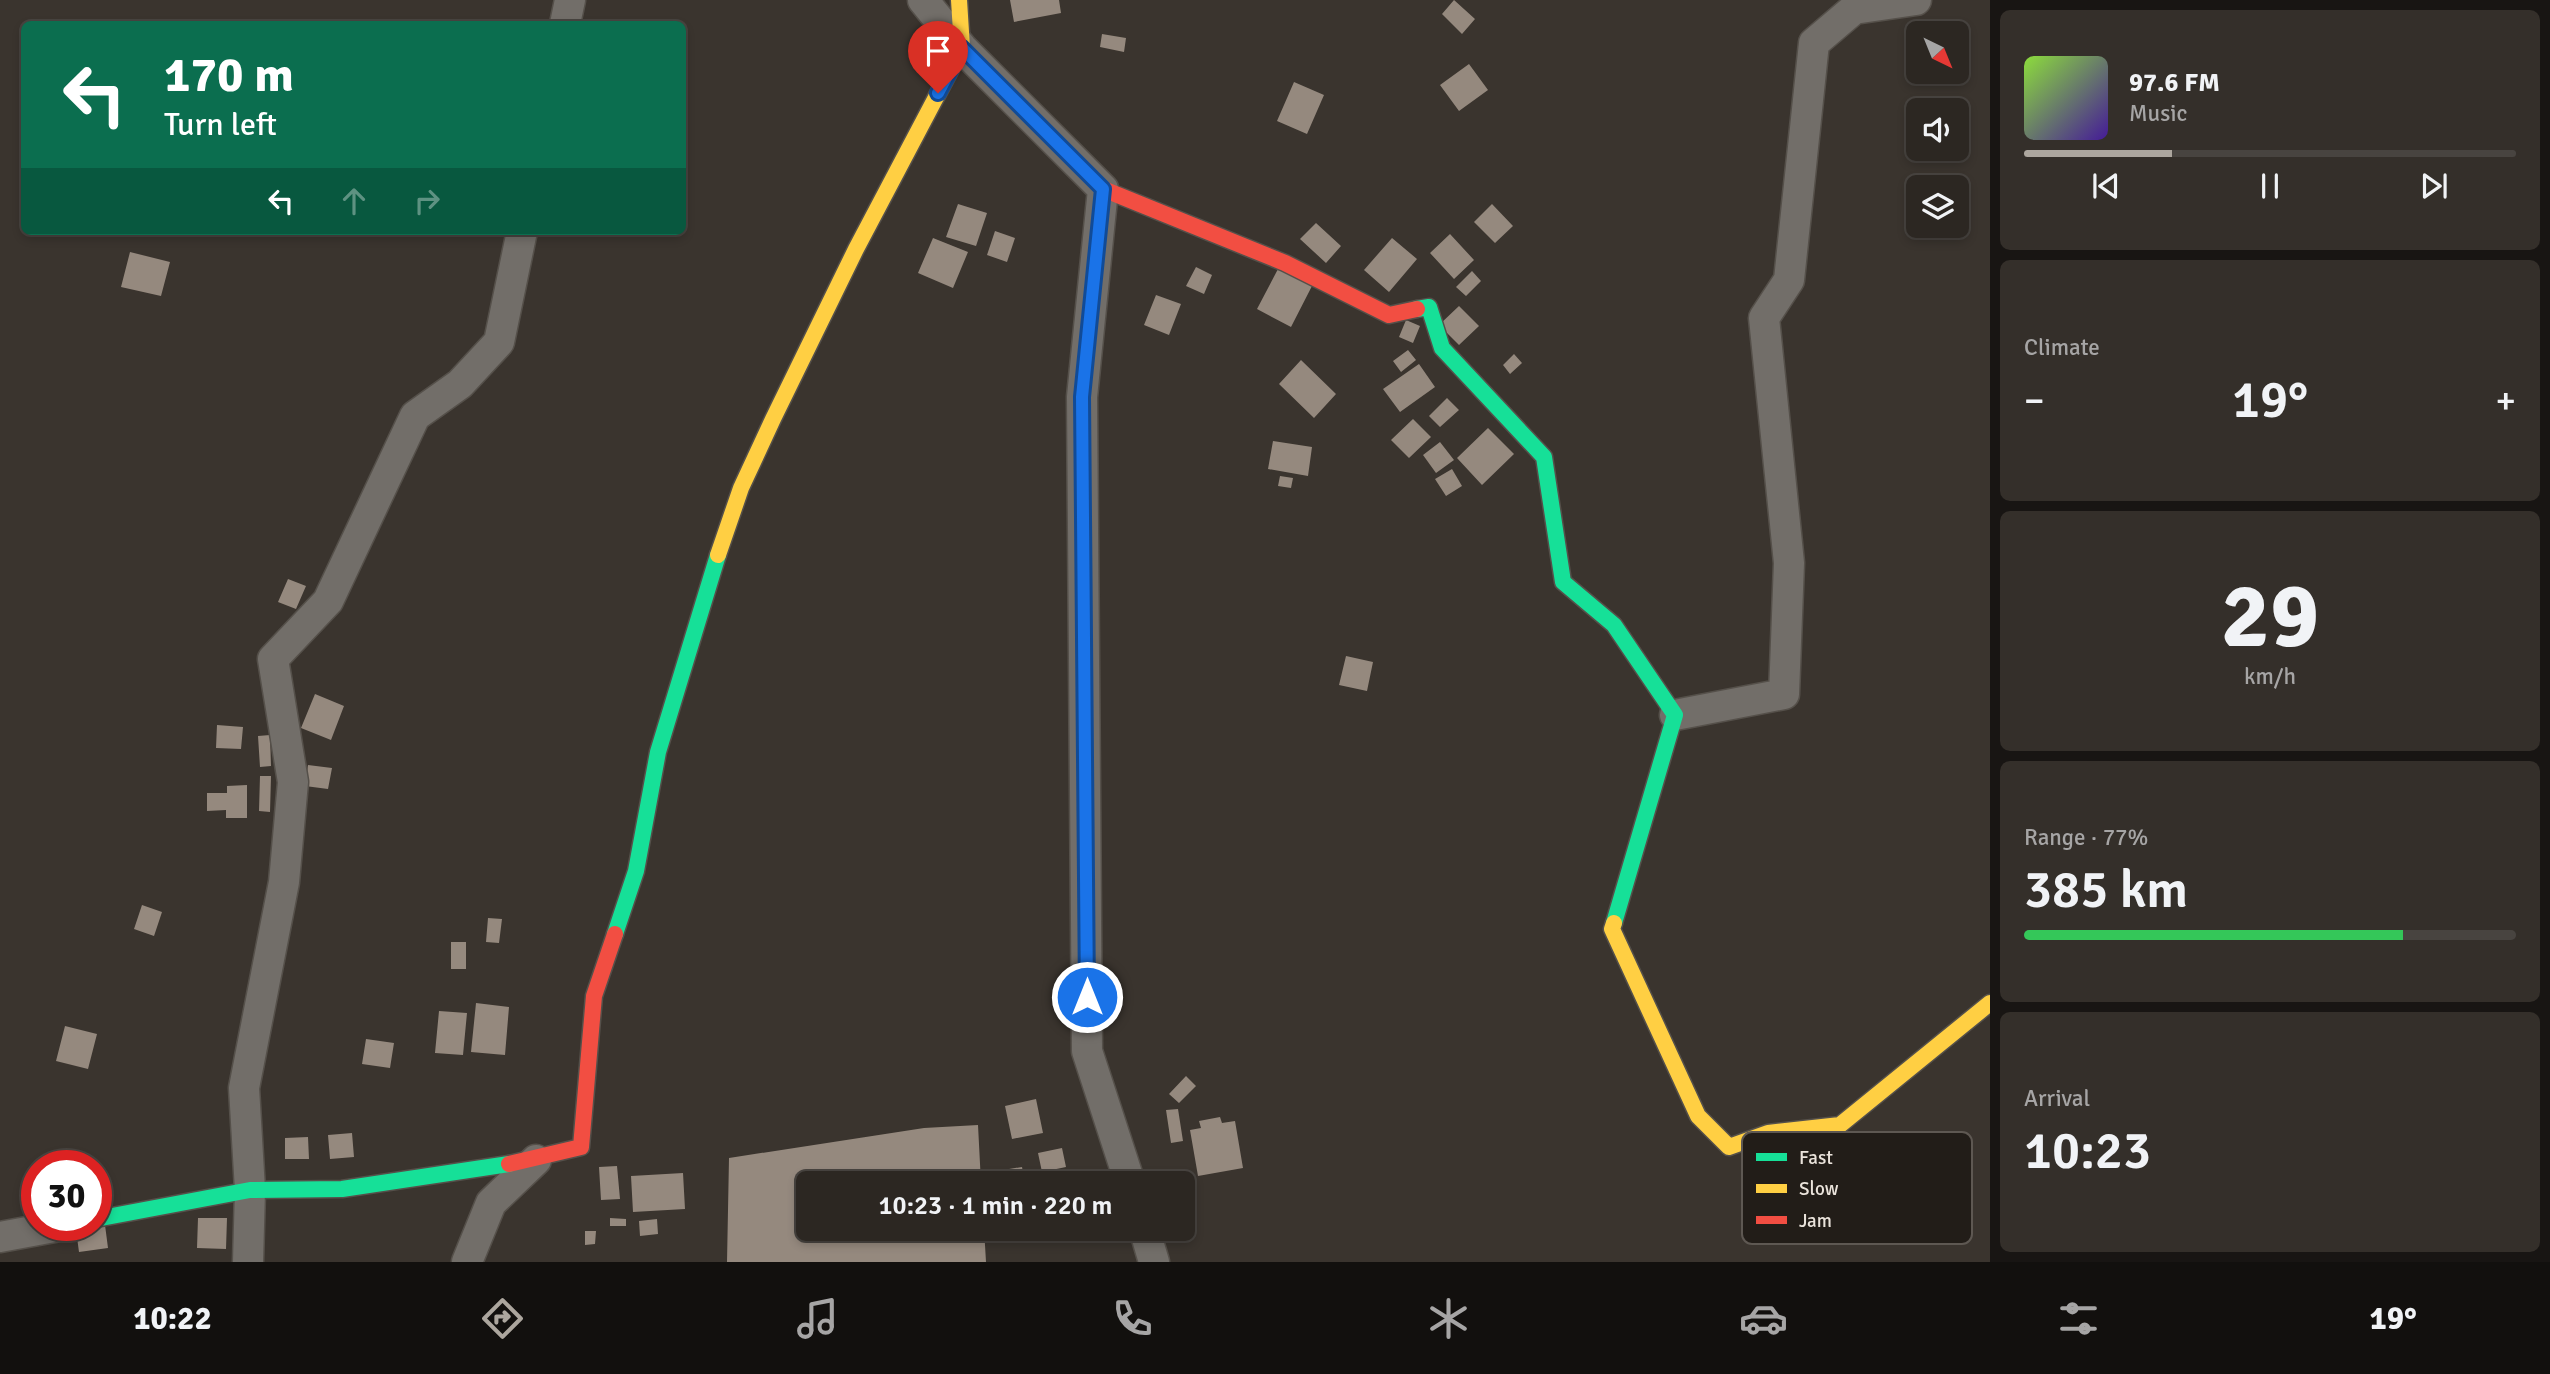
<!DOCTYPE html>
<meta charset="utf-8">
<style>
:root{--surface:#2c2722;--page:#342f2a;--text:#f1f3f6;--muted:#a6a5a5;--line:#484440;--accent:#aca69e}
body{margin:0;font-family:Signika,sans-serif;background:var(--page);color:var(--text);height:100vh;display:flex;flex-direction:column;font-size:26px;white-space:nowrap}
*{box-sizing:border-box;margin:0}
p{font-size:23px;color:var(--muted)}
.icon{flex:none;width:38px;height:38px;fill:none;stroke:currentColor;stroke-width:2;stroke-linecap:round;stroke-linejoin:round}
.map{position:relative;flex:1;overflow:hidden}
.drawer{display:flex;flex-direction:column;gap:10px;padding:10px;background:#181513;width:560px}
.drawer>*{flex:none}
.banner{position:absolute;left:21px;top:21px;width:665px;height:214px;border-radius:10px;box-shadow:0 4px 10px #0003,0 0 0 2px var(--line);background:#0b6e4f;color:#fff;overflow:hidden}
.needle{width:46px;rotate:137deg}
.tools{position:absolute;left:1906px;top:21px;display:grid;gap:14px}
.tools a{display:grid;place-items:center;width:63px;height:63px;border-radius:10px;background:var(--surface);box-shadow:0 4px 10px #0003,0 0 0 2px var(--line);font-size:35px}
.speed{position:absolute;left:21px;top:1150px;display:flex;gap:14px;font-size:35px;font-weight:700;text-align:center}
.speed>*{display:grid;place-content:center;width:91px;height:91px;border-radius:50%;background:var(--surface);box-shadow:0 4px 10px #0003,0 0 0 2px var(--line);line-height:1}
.speed .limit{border:10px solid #d22;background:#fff;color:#111}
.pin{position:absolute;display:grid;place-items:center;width:60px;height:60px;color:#fff;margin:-72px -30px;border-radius:50% 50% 50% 0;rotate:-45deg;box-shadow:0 0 7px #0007}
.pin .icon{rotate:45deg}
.me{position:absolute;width:77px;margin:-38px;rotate:0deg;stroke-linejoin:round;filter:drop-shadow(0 0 5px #0008)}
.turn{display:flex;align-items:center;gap:24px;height:147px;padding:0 28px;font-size:32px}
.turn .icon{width:91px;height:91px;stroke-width:2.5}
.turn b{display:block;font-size:49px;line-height:60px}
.lanes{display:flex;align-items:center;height:66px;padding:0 28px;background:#0003;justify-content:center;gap:35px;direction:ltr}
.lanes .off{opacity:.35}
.big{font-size:52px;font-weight:600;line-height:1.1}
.drawer .card{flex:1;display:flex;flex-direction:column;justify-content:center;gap:10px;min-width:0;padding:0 24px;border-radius:10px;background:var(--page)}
.drawer .dial{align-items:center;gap:0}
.dial b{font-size:91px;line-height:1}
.song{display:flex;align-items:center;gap:21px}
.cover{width:84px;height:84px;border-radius:10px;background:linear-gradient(135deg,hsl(90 70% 55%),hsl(260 70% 35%))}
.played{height:7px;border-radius:4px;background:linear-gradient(90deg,var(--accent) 30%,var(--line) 30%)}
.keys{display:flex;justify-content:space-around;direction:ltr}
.heat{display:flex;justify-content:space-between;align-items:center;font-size:38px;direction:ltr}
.charge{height:10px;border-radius:5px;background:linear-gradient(90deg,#34c759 77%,var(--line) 0)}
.trip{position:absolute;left:796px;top:1171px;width:399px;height:70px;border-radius:10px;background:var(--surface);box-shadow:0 4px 10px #0003,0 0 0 2px var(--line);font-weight:600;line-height:70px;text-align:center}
.dock{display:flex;height:112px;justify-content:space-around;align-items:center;background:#12100e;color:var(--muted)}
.dock .icon{width:49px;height:49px}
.dock .on{color:var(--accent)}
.dock b{font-size:32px;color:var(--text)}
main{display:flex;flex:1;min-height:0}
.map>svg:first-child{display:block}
.building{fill:#95897e}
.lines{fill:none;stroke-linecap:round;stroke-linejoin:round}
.street-casing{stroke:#55504a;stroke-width:33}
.fast-casing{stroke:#55504a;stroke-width:19}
.slow-casing{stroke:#55504a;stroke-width:19}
.jam-casing{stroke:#55504a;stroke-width:19}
.street{stroke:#726e69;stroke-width:30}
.fast{stroke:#16e098;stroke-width:16}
.slow{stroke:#ffcf43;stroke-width:16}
.jam{stroke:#f24e42;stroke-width:16}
.route-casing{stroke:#114b97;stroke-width:18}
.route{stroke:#1a73e8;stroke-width:12}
.key{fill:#221d18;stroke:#5e5852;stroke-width:2}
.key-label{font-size:19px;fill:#eae3db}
</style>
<main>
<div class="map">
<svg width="1990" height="1262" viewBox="0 0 1990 1262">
<rect width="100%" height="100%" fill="#3a342e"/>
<path class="building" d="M1010,0H1059L1061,13L1014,22Z
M1454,0L1475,19L1462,34L1442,14Z
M1102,34L1126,38L1124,52L1100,47Z
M1469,64L1488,90L1459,111L1440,85Z
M1294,82L1324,95L1307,134L1277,121Z
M958,204L987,213L976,246L946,237Z
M1492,204L1513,226L1495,243L1474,222Z
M1316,223L1341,246L1326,263L1300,239Z
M995,231L1015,238L1007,262L987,255Z
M1450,234L1474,260L1454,279L1430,253Z
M933,238L968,252L953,288L918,273Z
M1392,238L1417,259L1389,292L1364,270Z
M130,252L170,262L161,296L121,287Z
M1196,267L1212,275L1204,294L1186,286Z
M1278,269L1312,286L1291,327L1257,309Z
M1472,271L1481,281L1466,296L1456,287Z
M1156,295L1181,304L1169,335L1144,325Z
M1459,306L1479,326L1459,345L1439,325Z
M1406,320L1420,326L1413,343L1399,337Z
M1408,350L1416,360L1401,372L1393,361Z
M1514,354L1522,363L1510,374L1503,365Z
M1301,360L1336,394L1314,418L1279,384Z
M1419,364L1435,387L1400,412L1383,389Z
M1447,398L1459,410L1440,427L1429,416Z
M1413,419L1431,437L1409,458L1391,440Z
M1488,428L1514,454L1482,485L1457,458Z
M1273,441L1312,447L1308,476L1268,469Z
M1440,442L1454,460L1436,473L1423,455Z
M1452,469L1462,486L1446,496L1435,479Z
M1280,476L1293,478L1291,488L1278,486Z
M288,579L306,586L296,609L278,602Z
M1346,656L1373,662L1367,691L1339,685Z
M315,694L344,706L331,740L301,728Z
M217,725L243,727L241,749L216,748Z
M270,735L271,766L260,767L258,736Z
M308,765L332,768L328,789L305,786Z
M260,776H271L270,812L259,811Z
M247,785V818H226V810L207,811V793H227V786Z
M142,905L162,912L154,936L134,929Z
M488,918L502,919L499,943L486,942Z
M451,942H466V969H451Z
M476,1003L509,1007L505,1055L471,1052Z
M439,1011L467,1013L463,1055L435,1053Z
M65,1026L97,1034L88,1069L56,1061Z
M366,1039L394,1043L390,1068L362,1064Z
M1186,1076L1196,1086L1179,1103L1169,1094Z
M1036,1099L1043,1133L1012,1139L1005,1106Z
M1178,1109L1183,1141L1171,1143L1166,1110Z
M1220,1117L1222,1123L1235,1121L1243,1168L1198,1176L1190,1130L1201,1128L1199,1121Z
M978,1125L981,1183H808V1228H984L986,1262H727L729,1158L924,1128Z
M352,1133L354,1157L330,1159L328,1135Z
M308,1137L309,1159H285V1138Z
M1062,1148L1066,1167L1042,1172L1038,1153Z
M617,1166L620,1199L601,1200L599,1167Z
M1022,1167L1025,1183H1011L1009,1169Z
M683,1173L685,1209L633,1212L631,1176Z
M198,1218H227L226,1249L197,1248Z
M610,1218L626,1219V1226H610Z
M657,1219L658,1234L640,1236L639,1221Z
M105,1225L108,1248L79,1252L76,1230Z
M585,1231H596L595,1244L585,1245Z"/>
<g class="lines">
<defs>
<path id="street" d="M923,0L962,48L1103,189L1082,397L1087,1051L1130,1183
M565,24L570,0
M1675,715L1784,694L1789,563L1764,318L1789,280L1814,43L1854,9L1916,0
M1144,1228L1154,1262
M0,1237L65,1225
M248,1262L250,1190L244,1088L284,882L293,782L273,659L328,601L415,416L460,384L499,342L522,231
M467,1262L491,1203L536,1160"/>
<path id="fast" d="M1417,309L1429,307L1442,348L1544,457L1563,582L1614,625L1675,715L1614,923
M615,934L636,871L658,752L718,555
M96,1219L250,1190L342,1189L509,1164"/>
<path id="slow" d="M718,555L741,488L773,419L856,249L962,48L959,0
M1614,923L1612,929L1698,1116L1729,1147L1768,1133L1840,1125L1990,1003"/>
<path id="jam" d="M1103,189L1285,263L1389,315L1417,309
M509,1164L581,1147L594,996L615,934"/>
</defs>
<use href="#street" class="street-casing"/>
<use href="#fast" class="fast-casing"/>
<use href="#slow" class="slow-casing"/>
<use href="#jam" class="jam-casing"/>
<use href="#street" class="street"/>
<use href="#fast" class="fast"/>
<use href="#slow" class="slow"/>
<use href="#jam" class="jam"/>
</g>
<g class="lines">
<defs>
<path id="route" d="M938,93L962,48L1103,189L1082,397L1087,997"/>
</defs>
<use href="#route" class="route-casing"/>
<use href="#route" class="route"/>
</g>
<rect x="1742" y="1132" width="230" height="112" rx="10" class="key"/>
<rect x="1756" y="1153" width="31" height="8" fill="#16e098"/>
<rect x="1756" y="1184" width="31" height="9" fill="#ffcf43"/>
<rect x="1756" y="1216" width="31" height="8" fill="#f24e42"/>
<g class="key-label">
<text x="1799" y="1164">Fast</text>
<text x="1799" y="1195">Slow</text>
<text x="1799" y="1227">Jam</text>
</g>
</svg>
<div class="tools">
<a><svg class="needle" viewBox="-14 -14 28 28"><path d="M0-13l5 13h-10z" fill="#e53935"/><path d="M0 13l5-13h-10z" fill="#a6a5a5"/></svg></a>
<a><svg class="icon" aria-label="sound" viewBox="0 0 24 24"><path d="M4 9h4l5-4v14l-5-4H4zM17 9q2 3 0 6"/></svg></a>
<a><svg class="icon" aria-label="layers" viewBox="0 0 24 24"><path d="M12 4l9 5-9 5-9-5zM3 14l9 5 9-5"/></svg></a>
</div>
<div class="speed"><div class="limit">30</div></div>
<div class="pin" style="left:938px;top:93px;background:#d93025"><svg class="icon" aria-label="arrive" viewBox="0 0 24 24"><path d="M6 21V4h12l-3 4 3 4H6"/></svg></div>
<svg class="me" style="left:1087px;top:997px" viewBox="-20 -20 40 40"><circle r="17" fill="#1a73e8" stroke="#fff" stroke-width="3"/><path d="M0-11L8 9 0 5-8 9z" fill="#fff"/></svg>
<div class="trip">10:23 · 1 min · 220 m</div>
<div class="banner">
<div class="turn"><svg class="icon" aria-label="left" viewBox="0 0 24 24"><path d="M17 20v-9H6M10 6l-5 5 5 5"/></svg><div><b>170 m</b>Turn left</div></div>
<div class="lanes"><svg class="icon" aria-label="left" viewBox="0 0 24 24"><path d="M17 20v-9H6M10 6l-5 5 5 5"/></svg><svg class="icon off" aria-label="ahead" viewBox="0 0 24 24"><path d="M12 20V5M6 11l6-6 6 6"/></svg><svg class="icon off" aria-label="right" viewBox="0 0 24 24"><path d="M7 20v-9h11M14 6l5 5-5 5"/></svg></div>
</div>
</div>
<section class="drawer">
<div class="card">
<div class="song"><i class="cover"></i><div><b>97.6 FM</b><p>Music</p></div></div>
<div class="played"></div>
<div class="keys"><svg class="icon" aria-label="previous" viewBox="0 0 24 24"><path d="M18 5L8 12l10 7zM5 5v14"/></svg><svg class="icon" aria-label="pause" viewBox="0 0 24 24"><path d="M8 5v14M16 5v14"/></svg><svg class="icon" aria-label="next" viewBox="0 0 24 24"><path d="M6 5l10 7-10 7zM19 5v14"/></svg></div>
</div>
<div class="card"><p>Climate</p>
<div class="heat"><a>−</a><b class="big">19°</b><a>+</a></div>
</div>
<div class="card dial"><b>29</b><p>km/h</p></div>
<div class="card"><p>Range · 77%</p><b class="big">385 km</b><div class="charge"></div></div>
<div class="card"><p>Arrival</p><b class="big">10:23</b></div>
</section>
</main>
<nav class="dock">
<b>10:22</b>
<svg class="icon on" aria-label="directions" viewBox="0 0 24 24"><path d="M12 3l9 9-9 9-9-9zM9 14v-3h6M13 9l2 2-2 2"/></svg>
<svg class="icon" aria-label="music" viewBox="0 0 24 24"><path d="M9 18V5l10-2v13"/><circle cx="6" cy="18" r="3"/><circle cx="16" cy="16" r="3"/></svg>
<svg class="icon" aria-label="phone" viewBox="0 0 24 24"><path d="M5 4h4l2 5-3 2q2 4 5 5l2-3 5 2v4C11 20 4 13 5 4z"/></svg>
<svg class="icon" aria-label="climate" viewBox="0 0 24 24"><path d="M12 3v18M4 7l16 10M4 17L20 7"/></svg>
<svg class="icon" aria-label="car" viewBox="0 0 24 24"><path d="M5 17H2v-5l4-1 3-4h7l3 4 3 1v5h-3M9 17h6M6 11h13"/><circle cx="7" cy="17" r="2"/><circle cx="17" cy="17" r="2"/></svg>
<svg class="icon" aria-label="filters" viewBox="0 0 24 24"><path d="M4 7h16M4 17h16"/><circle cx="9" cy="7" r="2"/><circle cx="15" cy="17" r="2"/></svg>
<b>19°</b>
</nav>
